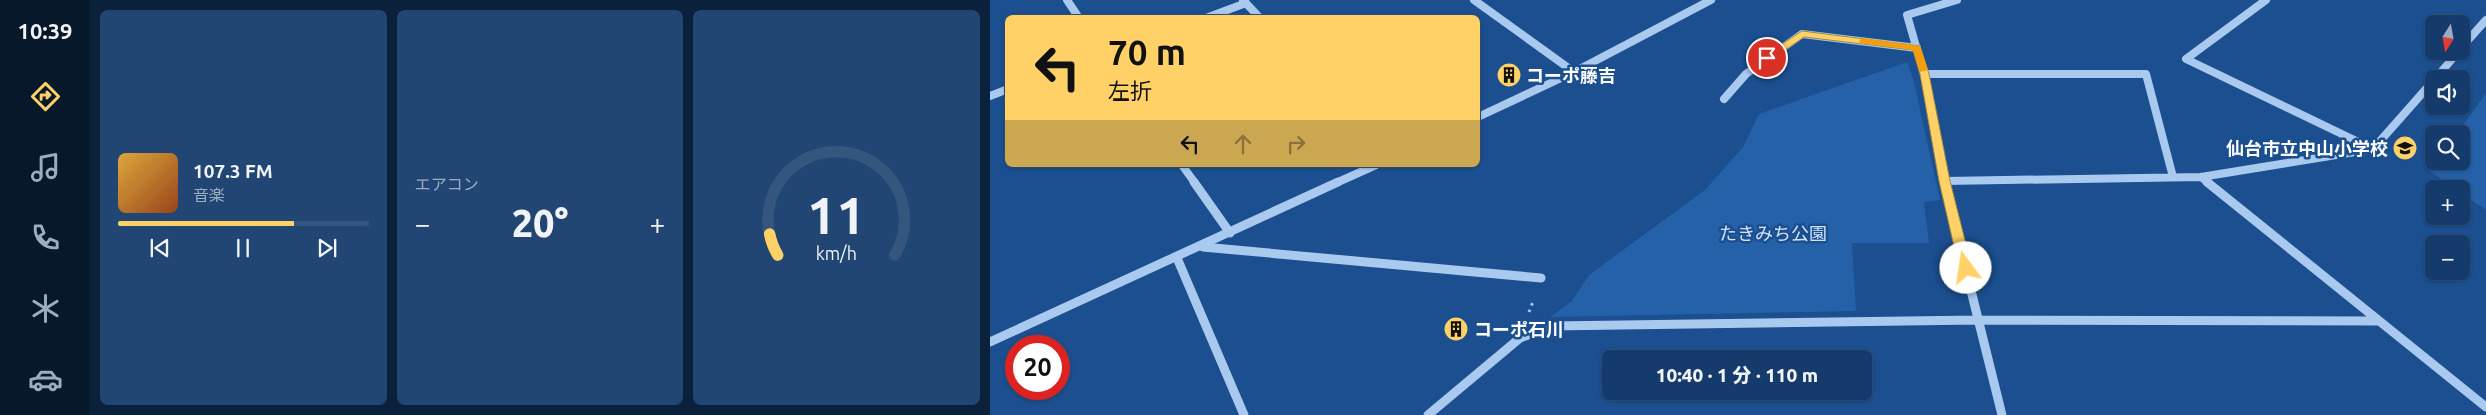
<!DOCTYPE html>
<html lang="ja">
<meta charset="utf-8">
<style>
:root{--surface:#143b6b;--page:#214673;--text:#f1f3f6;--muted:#9dadc1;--line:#33557e;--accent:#ffd166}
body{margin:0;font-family:Ubuntu,"Noto Sans JP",sans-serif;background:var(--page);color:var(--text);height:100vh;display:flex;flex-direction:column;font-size:19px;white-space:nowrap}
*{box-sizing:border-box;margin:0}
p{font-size:16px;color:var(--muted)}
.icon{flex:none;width:28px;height:28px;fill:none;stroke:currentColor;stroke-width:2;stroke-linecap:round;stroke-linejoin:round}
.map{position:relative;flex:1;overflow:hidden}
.panel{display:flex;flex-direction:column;gap:10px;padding:10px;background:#0b203b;width:900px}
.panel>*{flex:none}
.banner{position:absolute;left:15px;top:15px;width:475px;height:152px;border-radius:8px;box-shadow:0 1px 4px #0004,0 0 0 1px var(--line);background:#ffd166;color:#111;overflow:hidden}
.needle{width:32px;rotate:191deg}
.controls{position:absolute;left:1435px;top:15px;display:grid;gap:10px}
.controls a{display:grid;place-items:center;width:45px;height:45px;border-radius:8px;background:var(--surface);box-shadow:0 1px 4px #0004,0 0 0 1px var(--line);font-size:25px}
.speed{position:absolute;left:15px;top:335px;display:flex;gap:10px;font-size:25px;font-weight:700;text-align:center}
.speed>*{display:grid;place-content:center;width:65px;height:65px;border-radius:50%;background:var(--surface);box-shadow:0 1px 4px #0004,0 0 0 1px var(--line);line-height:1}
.speed .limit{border:8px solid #d22;background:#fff;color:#111}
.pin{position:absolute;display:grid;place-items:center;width:42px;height:42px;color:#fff;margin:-21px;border:2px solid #fff;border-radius:50%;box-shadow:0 1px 5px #0007}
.me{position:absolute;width:55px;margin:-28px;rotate:346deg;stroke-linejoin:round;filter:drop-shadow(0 0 4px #0008)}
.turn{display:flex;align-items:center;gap:18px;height:105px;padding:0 20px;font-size:22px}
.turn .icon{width:65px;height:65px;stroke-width:2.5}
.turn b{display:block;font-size:35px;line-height:42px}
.lanes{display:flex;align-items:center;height:48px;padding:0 20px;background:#0003;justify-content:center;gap:25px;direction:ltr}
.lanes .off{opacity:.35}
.big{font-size:38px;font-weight:800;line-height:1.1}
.panel .widget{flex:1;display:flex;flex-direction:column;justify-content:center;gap:8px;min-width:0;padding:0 18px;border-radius:8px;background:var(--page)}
.panel .dial{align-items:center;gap:0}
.dial svg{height:130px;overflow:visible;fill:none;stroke:var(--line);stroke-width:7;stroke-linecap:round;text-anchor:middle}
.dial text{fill:var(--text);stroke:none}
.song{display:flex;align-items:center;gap:15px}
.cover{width:60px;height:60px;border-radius:8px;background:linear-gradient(135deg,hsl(40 70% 55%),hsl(20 70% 35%))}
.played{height:5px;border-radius:2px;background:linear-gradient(90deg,var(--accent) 70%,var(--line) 70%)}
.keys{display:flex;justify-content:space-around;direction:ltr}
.heat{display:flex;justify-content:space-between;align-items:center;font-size:28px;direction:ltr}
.panel .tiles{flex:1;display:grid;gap:10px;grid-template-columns:repeat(3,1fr)}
.trip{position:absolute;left:612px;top:350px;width:270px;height:50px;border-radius:8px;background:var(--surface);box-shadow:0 1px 4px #0004,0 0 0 1px var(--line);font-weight:800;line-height:50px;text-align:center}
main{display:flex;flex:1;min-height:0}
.dock{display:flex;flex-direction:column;width:90px;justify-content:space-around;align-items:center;background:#08182b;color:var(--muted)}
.dock .icon{width:35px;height:35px}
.dock .current{color:var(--accent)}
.dock b{font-size:22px;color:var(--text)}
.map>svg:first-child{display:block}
.green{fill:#2461a8}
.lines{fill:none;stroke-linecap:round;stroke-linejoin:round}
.path{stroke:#a9c9ee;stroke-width:3;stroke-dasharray:2.5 4.5;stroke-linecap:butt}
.minor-far1{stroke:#a9c9ee;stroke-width:8}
.minor{stroke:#a9c9ee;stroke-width:9}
.route{fill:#ffd166;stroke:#a68842}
.slow{fill:#f59e0b}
.labels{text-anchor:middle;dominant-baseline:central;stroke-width:5;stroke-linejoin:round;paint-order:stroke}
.poi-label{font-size:18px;font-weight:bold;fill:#fff;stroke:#1b4f8f;text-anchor:start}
.park-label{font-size:18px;fill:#cfe3fa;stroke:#1b4f8f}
</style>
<main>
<nav class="dock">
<b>10:39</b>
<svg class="icon current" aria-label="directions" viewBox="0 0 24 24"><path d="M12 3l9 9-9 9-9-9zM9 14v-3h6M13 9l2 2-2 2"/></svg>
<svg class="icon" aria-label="music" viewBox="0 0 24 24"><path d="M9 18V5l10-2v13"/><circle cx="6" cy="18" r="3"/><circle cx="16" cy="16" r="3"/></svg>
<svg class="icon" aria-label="phone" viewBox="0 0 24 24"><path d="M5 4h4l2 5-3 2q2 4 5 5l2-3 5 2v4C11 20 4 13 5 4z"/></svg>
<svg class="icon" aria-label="climate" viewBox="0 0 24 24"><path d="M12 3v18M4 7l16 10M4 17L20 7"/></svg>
<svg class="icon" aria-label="car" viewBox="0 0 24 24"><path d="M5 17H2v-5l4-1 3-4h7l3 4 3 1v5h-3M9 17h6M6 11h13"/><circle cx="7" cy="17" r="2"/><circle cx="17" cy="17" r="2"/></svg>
</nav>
<section class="panel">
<div class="tiles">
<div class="widget">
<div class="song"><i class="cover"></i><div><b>107.3 FM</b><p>音楽</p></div></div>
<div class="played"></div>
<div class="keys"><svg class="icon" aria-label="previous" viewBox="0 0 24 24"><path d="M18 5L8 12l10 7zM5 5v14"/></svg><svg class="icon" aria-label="pause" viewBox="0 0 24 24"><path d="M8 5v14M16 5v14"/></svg><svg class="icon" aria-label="next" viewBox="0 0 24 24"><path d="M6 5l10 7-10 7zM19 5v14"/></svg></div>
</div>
<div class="widget"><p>エアコン</p>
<div class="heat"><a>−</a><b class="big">20°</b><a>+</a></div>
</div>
<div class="widget dial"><svg viewBox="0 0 100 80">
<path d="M14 69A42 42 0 1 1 86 69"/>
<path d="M14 69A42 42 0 0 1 9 56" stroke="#ffd166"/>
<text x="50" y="56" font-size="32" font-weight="700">11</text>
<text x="50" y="72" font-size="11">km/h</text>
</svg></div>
</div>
</section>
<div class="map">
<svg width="1496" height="415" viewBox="0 0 1496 415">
<rect width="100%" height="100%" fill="#1b4f8f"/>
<path class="green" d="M917,62L924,82L950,200L934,202L939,243H862L866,311L560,317L582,301L599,275L715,190L753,147L769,114Z
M1496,93V210L1471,193V189H1465L1440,171L1447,161H1471V134H1467Z"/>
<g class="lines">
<path class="path" d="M539,312L544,299"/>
<path class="minor-far1" d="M77,0L89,18
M253,0L270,18
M484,0L584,72
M1276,0L1196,59L1383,149
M216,18L256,3
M1471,48L1496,20
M934,74H1156L1183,177
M1445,79L1469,51
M0,96L18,89
M734,99L756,74L812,34L927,48
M488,117L584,72L721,0
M192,165L205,183
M1211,177L1219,183
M954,181L1211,177L1383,149L1444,80
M346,183L386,165
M955,183L934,74L917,15L967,0"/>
<path class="minor" d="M204,182L240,233
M954,182L1012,415
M1217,182L1496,407
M213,247L551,278
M187,258L254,415
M0,342L348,182
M438,415L530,338L562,326L988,320L1389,321"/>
</g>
<path class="route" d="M812,31L930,46L939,74L960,181L982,268L980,271H971L969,268L949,181L930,74L923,50L814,37L781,60H774V56Z"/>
<path class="slow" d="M873,38L930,46L938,70L930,72L923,50L870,43L869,41Z"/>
<defs>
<symbol id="building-disc" viewBox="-11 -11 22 22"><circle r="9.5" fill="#ffd166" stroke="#1b4f8f"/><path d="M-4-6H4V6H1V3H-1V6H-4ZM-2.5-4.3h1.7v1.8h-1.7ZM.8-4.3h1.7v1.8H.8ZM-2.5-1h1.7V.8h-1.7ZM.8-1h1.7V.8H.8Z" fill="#111"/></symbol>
<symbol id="school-disc" viewBox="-11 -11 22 22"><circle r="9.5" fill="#ffd166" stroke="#1b4f8f"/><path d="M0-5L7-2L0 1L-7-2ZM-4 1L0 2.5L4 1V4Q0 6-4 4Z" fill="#111"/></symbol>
</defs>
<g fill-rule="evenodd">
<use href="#building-disc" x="505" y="61" width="28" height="28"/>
<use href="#school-disc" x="1401" y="134" width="28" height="28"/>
<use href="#building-disc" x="452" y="315" width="28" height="28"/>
</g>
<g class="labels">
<g class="poi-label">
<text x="536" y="75">コーポ藤吉</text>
<text x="1398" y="148" text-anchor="end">仙台市立中山小学校</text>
<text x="484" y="329">コーポ石川</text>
</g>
<g class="park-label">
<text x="783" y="233">たきみち公園</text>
</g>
</g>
</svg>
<div class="controls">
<a><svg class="needle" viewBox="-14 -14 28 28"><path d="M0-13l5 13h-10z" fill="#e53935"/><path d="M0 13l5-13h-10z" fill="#9dadc1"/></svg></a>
<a><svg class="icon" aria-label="sound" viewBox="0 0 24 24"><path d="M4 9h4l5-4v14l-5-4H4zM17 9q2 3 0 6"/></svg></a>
<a><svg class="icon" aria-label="search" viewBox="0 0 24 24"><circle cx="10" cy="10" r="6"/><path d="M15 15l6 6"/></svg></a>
<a>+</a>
<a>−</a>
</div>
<div class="speed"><div class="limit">20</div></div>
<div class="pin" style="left:777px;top:58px;background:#d93025"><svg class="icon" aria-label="arrive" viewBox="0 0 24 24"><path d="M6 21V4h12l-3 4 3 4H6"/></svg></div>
<svg class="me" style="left:976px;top:268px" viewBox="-20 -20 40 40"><circle r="19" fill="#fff"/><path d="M0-13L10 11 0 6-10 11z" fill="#ffd166"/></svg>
<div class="trip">10:40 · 1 分 · 110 m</div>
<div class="banner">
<div class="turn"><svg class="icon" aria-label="left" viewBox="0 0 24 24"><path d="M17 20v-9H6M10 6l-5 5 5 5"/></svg><div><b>70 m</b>左折</div></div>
<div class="lanes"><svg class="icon" aria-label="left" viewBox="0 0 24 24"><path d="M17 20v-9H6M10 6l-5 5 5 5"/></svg><svg class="icon off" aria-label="ahead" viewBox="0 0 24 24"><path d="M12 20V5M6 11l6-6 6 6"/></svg><svg class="icon off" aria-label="right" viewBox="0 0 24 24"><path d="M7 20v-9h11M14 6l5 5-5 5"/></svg></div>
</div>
</div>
</main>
